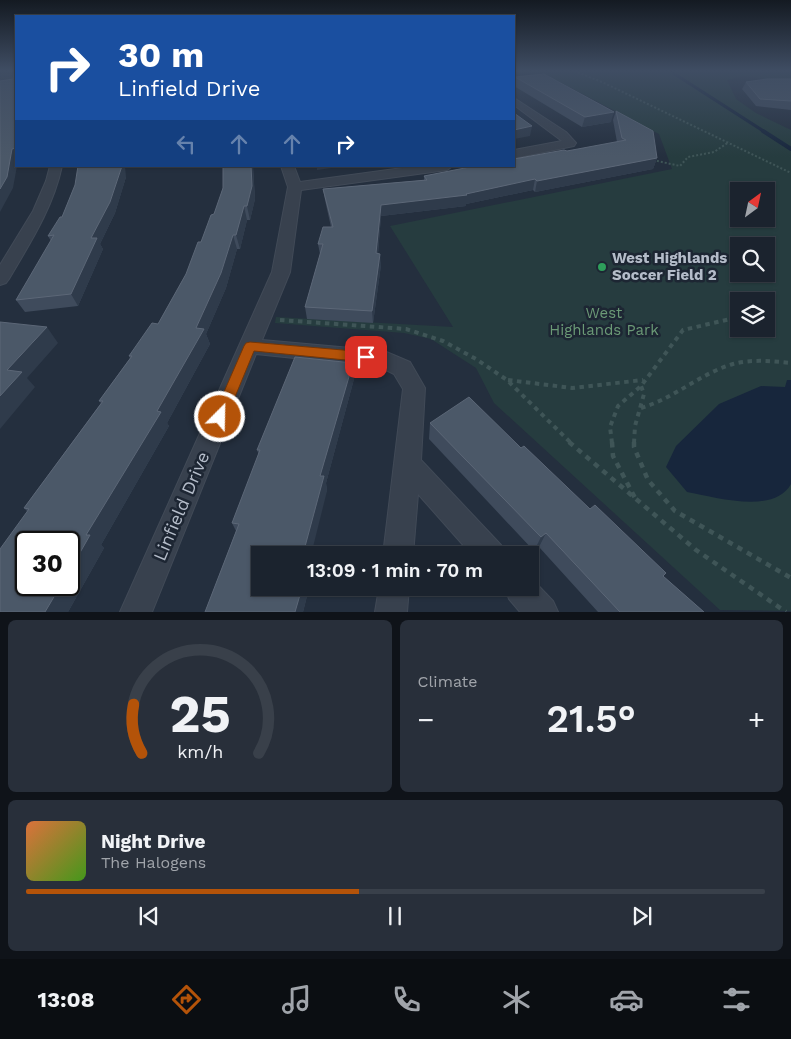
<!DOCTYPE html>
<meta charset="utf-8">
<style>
:root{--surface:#1b232e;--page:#282f3a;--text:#f1f3f6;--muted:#a0a4aa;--line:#39404a;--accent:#b45309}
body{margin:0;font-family:"Work Sans",sans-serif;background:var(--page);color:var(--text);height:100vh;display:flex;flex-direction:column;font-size:19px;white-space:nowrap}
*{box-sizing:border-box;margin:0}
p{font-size:16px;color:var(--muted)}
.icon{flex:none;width:28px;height:28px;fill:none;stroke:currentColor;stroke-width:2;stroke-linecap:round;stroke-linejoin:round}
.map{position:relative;height:612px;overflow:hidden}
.panel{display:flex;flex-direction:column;gap:8px;padding:8px;background:#0f1319;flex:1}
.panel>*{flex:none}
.guide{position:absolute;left:15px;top:15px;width:500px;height:152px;border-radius:0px;box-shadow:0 1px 4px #0004,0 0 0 1px var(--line);background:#1a4fa0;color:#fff;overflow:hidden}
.needle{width:32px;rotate:33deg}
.buttons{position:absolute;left:730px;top:182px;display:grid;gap:10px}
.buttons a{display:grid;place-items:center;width:45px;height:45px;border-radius:0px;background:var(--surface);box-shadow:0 1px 4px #0004,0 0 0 1px var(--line);font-size:25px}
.speed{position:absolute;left:15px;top:531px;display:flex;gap:10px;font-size:25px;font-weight:700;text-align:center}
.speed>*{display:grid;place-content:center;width:65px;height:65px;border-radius:50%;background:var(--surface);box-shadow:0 1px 4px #0004,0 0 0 1px var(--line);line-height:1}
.speed .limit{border:2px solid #111;border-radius:8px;background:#fff;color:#111}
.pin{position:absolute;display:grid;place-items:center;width:42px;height:42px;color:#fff;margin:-21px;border-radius:10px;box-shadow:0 2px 8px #0006}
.me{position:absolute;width:55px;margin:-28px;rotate:23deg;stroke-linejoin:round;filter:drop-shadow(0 0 4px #0008)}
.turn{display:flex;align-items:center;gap:18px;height:105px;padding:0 20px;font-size:22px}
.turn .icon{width:65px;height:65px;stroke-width:2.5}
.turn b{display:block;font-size:35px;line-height:42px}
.lanes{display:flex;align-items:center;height:48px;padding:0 20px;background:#0003;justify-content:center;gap:25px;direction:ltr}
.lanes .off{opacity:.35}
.big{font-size:38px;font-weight:600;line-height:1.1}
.panel .tile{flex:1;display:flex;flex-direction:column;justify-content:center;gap:8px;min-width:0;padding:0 18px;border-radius:8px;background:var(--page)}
.panel .dial{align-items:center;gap:0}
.dial svg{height:130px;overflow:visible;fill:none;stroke:var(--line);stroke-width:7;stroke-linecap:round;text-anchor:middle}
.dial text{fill:var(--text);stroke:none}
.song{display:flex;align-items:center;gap:15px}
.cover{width:60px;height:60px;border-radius:8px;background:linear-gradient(135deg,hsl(20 70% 55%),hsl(100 70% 35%))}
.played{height:5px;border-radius:2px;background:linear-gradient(90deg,var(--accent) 45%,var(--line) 45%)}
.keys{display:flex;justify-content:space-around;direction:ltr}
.heat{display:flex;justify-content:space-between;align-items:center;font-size:28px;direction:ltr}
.panel .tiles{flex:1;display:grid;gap:8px;grid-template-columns:1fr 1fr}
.tile:last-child{grid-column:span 2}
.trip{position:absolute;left:251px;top:546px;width:288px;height:50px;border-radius:0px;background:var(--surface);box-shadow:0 1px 4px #0004,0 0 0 1px var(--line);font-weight:600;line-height:50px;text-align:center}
.dock{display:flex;height:80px;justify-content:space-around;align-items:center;background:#0b0e12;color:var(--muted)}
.dock .icon{width:35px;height:35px}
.dock .active{color:var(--accent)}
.dock b{font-size:22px;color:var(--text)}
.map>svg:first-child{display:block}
.green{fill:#263c3f;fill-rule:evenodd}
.water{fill:#17263c}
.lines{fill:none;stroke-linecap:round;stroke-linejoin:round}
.stream-far1{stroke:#17263c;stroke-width:3}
.stream{stroke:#17263c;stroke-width:4}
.minor-casing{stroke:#414a57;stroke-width:2}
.path-far2{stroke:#3f5557;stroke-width:2;stroke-dasharray:2 2;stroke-linecap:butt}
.path-far1{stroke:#3f5557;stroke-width:4;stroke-dasharray:4.5 4.5;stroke-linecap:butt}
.path{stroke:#3f5557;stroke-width:4.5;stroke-dasharray:5.5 5.5;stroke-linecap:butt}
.minor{fill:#38414e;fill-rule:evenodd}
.wall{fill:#3f4b5c}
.shaded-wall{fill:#2f3b4b}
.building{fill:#4b5868;stroke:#5c6777}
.route{fill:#b45309;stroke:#753606}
.leisure-dot{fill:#2e9e5b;stroke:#1d2633;stroke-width:2}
.labels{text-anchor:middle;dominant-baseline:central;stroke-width:5;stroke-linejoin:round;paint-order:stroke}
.poi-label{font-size:15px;font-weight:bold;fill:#b4bcc9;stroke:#1d2633;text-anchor:start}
.park-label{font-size:15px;fill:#6b9a76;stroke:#1d2633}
.near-street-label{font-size:18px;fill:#b4bcc9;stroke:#1d2633}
</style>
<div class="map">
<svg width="791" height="612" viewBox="0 0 791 612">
<rect width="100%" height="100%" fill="#242f3e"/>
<path class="green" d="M539,71H791V83L743,76L727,80L736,99L756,113L791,130V611L720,610L494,403L476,368L431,339L404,333L275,323L276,317L453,327L390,226L672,169L659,134ZM739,191H766V219H739ZM739,246H766V274H739ZM739,301H766V329H739Z"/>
<path class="water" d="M787,380H791V484C774,515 715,497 687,492L666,467L676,446L719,404L761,386L785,387Z"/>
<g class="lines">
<path class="stream-far1" d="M670,71L765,132"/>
<path class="stream" d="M763,131L791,149"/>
<defs>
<path id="minor" d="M514,98L566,132L576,143L574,146L514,158V150L562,141L514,105Z
M50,166H62C53,208 30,243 9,279L6,283L0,285V265L33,211L46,181Z
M281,166H294L300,182L417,166H453L447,170L301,190L290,272L262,340L384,351L410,362L425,388L421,460L501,545L506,555H472L418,494L413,555H383L403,389L394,374L380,367L256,354L152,612H120L272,272L288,187Z
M530,577L553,601L558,612H520L509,599L505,588H530Z
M379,588H409L407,612H375Z"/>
</defs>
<use href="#minor" class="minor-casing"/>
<path class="path-far2" d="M574,71L602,82L791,173
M653,160L680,166L688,157L714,152L729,142"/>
<path class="path-far1" d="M280,320L406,329L443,341L476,359L507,380L571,443
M508,380L572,388L643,380
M641,408C675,398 701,373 733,364C751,359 772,361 791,363
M612,443L610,427L618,406L641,386L683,330L739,317
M634,443L635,426L644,394L641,386"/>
<path class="path" d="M569,442L696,550L786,612
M612,442L613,456L635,498
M634,442V447L648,480L675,511L791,578"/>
<use href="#minor" class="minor"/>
</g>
<path class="wall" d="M515,77L611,122L582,127L514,86Z
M791,79V110L756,106L742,89L746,82Z
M616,111L657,158L653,169L535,192L533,190L466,204V206L381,216L378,254L381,265L373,323L307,319L305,307L320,254L318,244L331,227L325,200L323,189L424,180V176L567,151L617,142L613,120Z
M223,166H253L255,199L250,220H247L240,249H237L226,288L206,334L210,344L167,423L169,426L101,545L104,548L68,612H0L27,511L24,508L101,403L99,401L130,358L129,356L158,324L186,274L214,214L223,188Z
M126,177L115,213L100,244L103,249L78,306L25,312L16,300L51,241L48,236L62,217L75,185Z
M354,379L326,483L327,491L260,588H309L303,612H205L236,531L232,523L259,455L257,450Z
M430,423L521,448L663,576L704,612H598L539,547L534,551L429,439Z"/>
<path class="shaded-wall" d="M7,71H12L16,78L0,82V73Z
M614,112L611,122L582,127L585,117Z
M532,126L530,136L514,139V130Z
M16,148L17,166L13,188L0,212V189L12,149Z
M657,158L653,169L535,192L537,181Z
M122,166H125L126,177L115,213L100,244L103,249L78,306L71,294L91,238Z
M251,166H253V169L255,199L250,220L247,206Z
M317,166H346L317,170Z
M535,179L533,190L466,204V206L381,216L377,265L376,253L381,205L466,194Z
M244,206L247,220L240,249L236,235Z
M233,235L237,249L226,288L206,334L210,344L167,423L169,426L101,545L104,548L68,612H45L61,585H69V572L86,535L157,411L196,328Z
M380,254L381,265L373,323L372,311Z
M47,327L58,343L27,378L35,387L0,429V396L7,370Z
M353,363L354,379L326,483L327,491L311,555H304L303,554L320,476Z
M546,533L539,547L534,551L541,537Z
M302,588H309L303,612H295Z"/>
<path class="building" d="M13,71H16V148L12,149L7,177L0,189V81L13,79L14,72Z
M544,74L614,112L585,117L515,77Z
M767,79H791V101L760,99L746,82Z
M616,111L653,131L657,158L537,181L535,179L466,194L467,195L381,205L376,253L380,254L372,311L305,307L323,244H318L323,227H333L323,189L427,180L424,176L475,166H514V159L564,150L567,151L626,140L622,138Z
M514,113L532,126L514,130Z
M78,166H122L110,202L91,238H97L71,294L16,300L54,235L48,236L60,217H62L75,185Z
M223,166H251L252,186L247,206H244L236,235H233L221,273L196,328L204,329L157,411L161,412L86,535H90L69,572V542H26V585H61L45,612H0V549L29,509L24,508L103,401H99L132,356H129L152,323L158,324L186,274L198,242H201L211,215L214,214L223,188Z
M0,322L47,327L7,370L22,372L0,396Z
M295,357L353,363L320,476H324L303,554L310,555H260V588H302L295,612H205L239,524L232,523L260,450H257Z
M469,397L521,448L524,446L590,509L595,505L666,573L663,576L704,612H620L546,533L541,537L430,423Z"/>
<linearGradient id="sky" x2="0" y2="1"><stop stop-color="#141a22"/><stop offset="0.45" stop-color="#3f4d63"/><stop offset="1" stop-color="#3f4d63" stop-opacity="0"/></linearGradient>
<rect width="791" height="157" fill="url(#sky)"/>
<path class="route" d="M250,342L366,352L371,354L373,357L371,360L366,362L254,351L225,421L220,423L215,421L213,417L244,346L246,343Z"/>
<circle class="leisure-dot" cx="602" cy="267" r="5"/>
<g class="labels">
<g class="poi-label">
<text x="612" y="258">West Highlands<tspan x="612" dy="17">Soccer Field 2</tspan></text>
</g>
<g class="park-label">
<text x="604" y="313">West<tspan x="604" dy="17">Highlands Park</tspan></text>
</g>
<g class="near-street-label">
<text transform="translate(181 506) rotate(-67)">Linfield Drive</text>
</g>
</g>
</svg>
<div class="buttons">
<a><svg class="needle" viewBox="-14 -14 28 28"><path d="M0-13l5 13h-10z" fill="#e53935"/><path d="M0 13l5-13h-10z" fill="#a0a4aa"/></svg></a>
<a><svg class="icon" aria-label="search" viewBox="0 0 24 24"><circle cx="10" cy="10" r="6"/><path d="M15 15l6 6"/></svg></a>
<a><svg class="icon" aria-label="layers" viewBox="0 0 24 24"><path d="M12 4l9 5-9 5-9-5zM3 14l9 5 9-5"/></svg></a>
</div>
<div class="speed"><div class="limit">30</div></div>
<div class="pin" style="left:366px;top:357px;background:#d93025"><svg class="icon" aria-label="arrive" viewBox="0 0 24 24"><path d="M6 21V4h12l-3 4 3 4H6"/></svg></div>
<svg class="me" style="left:220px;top:417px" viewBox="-20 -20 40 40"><circle r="17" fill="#b45309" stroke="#fff" stroke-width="3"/><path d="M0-11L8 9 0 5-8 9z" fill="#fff"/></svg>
<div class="trip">13:09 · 1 min · 70 m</div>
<div class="guide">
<div class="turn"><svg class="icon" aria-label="right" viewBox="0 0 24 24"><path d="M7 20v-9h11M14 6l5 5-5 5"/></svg><div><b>30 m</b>Linfield Drive</div></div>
<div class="lanes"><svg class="icon off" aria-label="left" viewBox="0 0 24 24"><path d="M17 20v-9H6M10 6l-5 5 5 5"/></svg><svg class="icon off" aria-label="ahead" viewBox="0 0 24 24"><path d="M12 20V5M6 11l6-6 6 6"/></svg><svg class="icon off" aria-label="ahead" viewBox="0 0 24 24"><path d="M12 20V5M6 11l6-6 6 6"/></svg><svg class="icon" aria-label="right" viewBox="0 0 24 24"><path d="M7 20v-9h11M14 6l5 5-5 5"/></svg></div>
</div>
</div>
<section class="panel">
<div class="tiles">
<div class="tile dial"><svg viewBox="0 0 100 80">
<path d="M14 69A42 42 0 1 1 86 69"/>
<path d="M14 69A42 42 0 0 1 9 39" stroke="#b45309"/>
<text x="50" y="56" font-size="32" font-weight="700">25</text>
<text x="50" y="72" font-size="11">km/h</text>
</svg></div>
<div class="tile"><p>Climate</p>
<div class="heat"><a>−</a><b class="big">21.5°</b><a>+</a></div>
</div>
<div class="tile">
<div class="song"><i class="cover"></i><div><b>Night Drive</b><p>The Halogens</p></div></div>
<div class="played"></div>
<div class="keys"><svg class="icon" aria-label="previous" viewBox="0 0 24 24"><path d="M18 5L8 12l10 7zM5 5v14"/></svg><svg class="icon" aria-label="pause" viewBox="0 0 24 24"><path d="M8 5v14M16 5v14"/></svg><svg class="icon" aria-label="next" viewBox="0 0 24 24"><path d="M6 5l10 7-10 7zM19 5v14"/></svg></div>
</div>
</div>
</section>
<nav class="dock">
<b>13:08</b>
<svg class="icon active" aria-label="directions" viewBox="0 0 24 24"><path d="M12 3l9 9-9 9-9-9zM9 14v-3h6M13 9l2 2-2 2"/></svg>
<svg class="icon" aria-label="music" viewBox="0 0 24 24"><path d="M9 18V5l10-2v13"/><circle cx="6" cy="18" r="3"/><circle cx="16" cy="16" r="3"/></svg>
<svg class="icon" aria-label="phone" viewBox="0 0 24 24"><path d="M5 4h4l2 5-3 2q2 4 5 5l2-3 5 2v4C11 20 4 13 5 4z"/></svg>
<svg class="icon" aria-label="climate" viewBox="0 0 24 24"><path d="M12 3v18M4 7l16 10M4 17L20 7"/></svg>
<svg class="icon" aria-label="car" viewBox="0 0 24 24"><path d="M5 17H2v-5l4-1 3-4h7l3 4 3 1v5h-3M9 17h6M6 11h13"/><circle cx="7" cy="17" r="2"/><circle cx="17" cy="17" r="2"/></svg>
<svg class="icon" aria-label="filters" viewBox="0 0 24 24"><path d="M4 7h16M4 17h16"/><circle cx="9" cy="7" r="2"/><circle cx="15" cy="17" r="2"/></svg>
</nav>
